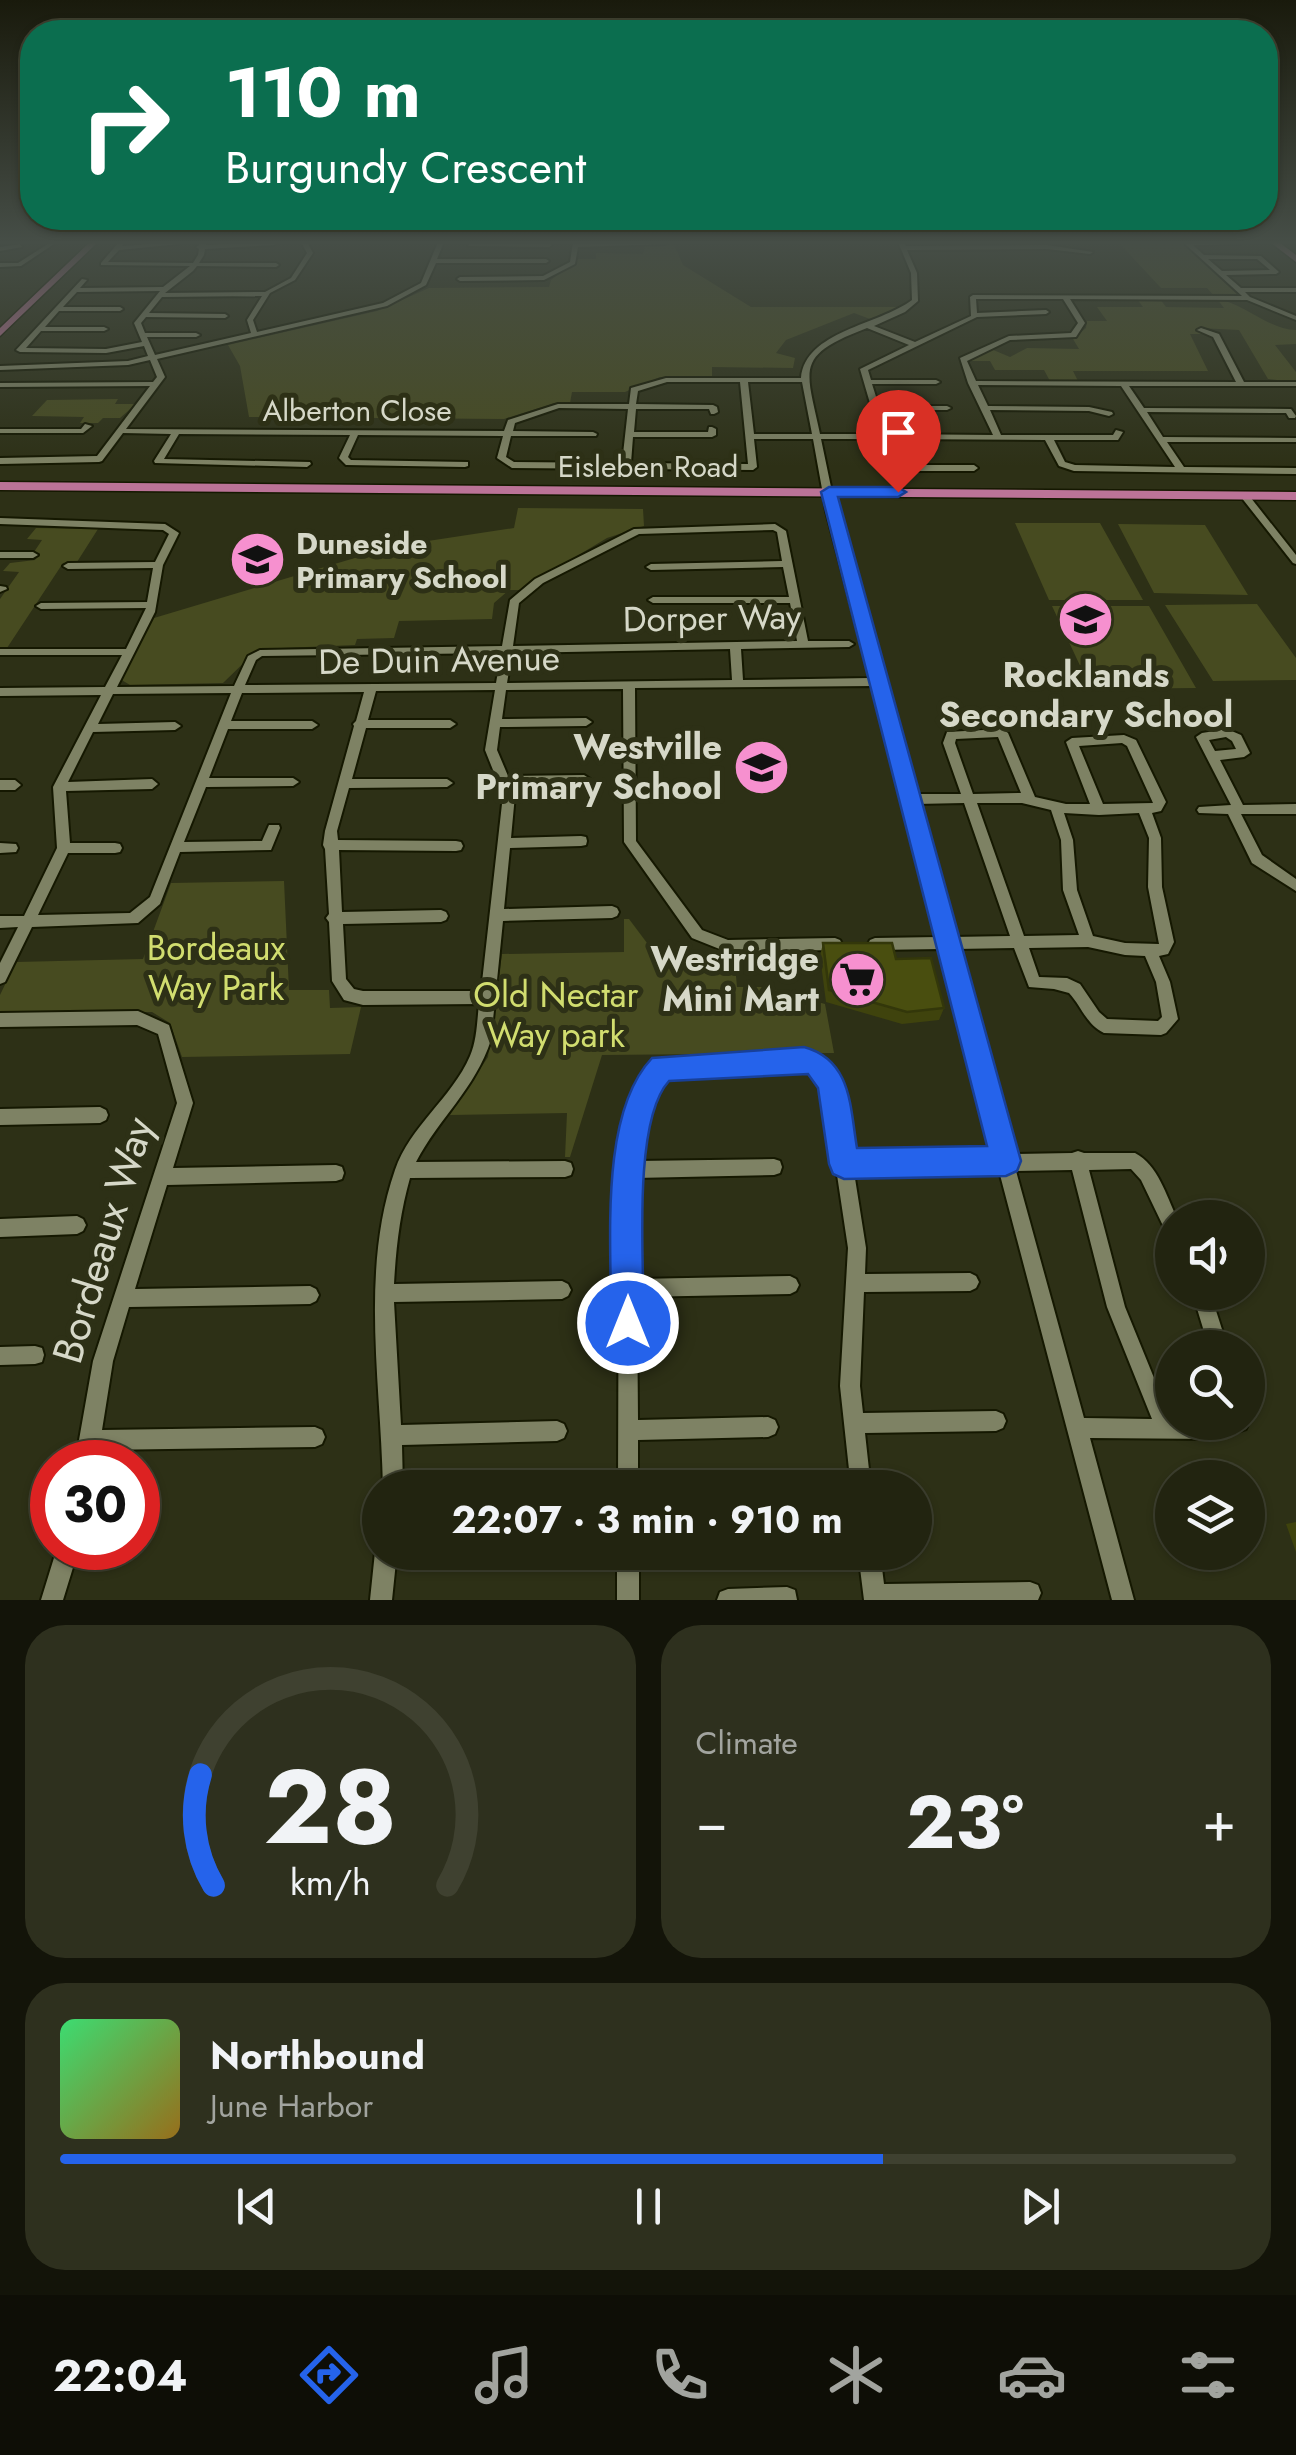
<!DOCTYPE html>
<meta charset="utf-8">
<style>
:root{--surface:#222410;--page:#2e301e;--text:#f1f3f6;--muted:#a2a49f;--line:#3f4130;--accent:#2563eb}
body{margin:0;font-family:Jost,sans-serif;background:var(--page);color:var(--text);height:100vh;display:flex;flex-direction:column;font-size:38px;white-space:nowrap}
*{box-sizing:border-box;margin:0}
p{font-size:32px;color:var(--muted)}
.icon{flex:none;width:55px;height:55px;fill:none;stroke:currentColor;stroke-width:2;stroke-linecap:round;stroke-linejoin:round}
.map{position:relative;height:1600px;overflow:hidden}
.sheet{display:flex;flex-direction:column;gap:25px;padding:25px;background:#131409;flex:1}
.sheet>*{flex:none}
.guide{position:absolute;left:20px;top:20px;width:1258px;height:210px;border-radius:40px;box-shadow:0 2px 8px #0004,0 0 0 2px var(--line);background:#0b6e4f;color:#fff;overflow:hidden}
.buttons{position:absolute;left:1155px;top:1200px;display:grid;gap:20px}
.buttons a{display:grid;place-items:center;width:110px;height:110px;border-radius:50%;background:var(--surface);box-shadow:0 2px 8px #0004,0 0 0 2px var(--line);font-size:50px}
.speed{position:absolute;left:30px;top:1440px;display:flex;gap:20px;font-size:50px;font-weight:700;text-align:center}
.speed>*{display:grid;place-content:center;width:130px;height:130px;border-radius:50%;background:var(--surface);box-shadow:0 2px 8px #0004,0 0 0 2px var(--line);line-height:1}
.speed .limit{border:15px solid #d22;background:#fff;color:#111}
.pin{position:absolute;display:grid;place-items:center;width:85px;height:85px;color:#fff;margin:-102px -42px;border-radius:50% 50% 50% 0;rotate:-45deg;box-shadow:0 0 10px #0007}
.pin .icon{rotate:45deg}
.me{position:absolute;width:110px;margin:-55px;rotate:0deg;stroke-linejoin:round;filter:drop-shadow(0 0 8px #0008)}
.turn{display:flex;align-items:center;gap:35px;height:210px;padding:0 40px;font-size:45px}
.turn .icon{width:130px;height:130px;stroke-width:2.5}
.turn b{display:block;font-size:70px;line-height:85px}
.big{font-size:75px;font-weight:700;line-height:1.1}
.sheet .card{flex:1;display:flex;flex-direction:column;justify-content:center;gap:15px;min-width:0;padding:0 35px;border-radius:40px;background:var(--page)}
.sheet .dial{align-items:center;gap:0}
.dial svg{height:260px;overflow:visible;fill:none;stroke:var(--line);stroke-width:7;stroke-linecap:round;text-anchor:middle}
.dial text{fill:var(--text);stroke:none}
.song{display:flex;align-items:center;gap:30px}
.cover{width:120px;height:120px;border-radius:15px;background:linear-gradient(135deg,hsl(140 70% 55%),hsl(40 70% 35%))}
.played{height:10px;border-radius:5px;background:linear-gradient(90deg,var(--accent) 70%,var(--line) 70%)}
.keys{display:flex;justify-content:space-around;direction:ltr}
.heat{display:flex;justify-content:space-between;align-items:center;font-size:55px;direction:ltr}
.sheet .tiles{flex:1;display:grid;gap:25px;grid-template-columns:1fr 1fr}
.card:last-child{grid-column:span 2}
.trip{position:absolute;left:362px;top:1470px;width:570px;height:100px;border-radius:50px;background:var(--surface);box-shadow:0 2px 8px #0004,0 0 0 2px var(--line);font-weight:700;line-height:100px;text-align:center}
.tabs{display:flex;height:160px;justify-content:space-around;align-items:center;background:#0e0e06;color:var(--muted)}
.tabs .icon{width:70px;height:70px}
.tabs .on{color:var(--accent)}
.tabs b{font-size:45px;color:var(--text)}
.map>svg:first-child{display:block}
.green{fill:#474b20}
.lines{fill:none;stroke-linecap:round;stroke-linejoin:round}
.minor-casing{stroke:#151801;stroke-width:4}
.major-casing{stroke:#151801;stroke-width:3}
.minor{fill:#7e8264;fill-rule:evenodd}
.major{fill:#bb7397;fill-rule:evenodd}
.wall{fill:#3f430d}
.building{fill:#494e0f;stroke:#33370a;stroke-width:2.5}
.route{fill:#2563eb;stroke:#184099;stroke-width:2.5}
.labels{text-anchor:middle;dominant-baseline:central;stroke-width:10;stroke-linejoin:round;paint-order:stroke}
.far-street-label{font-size:30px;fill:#d6d8c8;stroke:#2d3016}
.far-poi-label{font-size:30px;font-weight:bold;fill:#d6d8c8;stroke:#2d3016;text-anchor:start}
.street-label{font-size:35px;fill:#d6d8c8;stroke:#2d3016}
.poi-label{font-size:35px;font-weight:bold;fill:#d6d8c8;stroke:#2d3016;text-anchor:end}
.park-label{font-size:35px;fill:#d1dd6f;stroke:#2d3016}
.near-street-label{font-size:42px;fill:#d6d8c8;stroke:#2d3016}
</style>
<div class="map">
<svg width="1296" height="1600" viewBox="0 0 1296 1600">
<rect width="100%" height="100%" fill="#2d3016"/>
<path class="green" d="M673,242L683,265L751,307H899L870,319L854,313L786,340L776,353L795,358L793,368L712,367V378L660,377L625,392H572L570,403H555L504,419L249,417L240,366L228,345L377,311L429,288L549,287L551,280L578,259H596V253L643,254L645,247Z
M1118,242H1183L1241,296L1215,297L1207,288H1161Z
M1137,299H1160L1166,307L1224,308L1217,299C1244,303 1269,330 1296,330V344L1275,345L1296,372V382L1268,379L1239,330L1199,328L1201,334H1190L1208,371H1073L1078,381H1050L1044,370H995L990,361H969L991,349L1010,357L1027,348L1079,349L1073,339L1086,328L1087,321H1107L1097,307H1143Z
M118,399L115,404H136L120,418H103L98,423H80L84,417L32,416L47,400Z
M518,508L643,509L644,526L607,538L520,590H509L494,603L492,619L399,621L394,638L357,639L355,645L258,649L223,683L130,685L120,679L154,618L395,546L514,528Z
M1015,523H1100L1143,600H1049Z
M1118,524L1205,525L1248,595L1154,593Z
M36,528L98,529L77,562L63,563L7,648L0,647V599L19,572L3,571L10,563L35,560L40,553L34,552L42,540L27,539Z
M1257,604L1296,658V680L1213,681L1165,605Z
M1052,606H1149L1196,688L1091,689Z
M284,881L289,990H329L330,1008L361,1007L350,1054L182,1057L170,1023L152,1012H0V995L16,962L143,959L171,883Z
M624,919H629L653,951L734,954L737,987H763L825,1004L834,1053L602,1055L570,1157H565L567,1113L450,1115L488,1057L502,954L624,952Z"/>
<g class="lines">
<defs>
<path id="minor" d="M51,242H57L21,266L0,267V263H18Z
M119,242H125L122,246L176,242L179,244L119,250L108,262L193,263L198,255L199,249L196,247L199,245L200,242H206V245L266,242L277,243L274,245L205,249L204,255L199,263H276L279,265L276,267L197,266L193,271L165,293L265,292L291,278L307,253L301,242H307L313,253L295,280L270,293L253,320L257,332L383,303L421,283L438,242H444L437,259H546L549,261L546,263H436L426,285L387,306L157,359L165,377L126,429L504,431L508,420L558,404H629L631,388L666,378H801C805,331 879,325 912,300L911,273L898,242H904L906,246L1047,245L1093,252L1090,254L1047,249L907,250L917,273L918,301L905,312L874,326L915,342L971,316L970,297L973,295L1242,296L1183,242H1243L1240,244L1193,245L1204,255L1261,256L1279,272L1276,274L1226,275L1241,288H1296V292H1245L1250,297L1296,316V320L1247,300L1070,299L1085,323L1076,337L1010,340L967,361L976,381L1236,382L1213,337L1197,330L1201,328L1219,334L1244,382H1296V386H1129L1144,408L1291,409L1296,416L1295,418H1289L1286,413L1147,412L1163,437L1296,438V442H1167L1184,467L1296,468V474L1074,471L1059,466L1045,440L889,439L896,465H974L978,468L974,471H898L901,482L897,485L893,482L880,439H821L836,511L882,679L885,682L883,684L913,794H961L943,743L947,732L1002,729L1008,733L1035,797L1066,804H1090L1066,742L1072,738L1124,735L1136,740L1166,802L1161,811L1152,813L1161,838L1162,887L1174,942L1168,954L1159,956L1170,982L1178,1019L1166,1033L1161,1035L1104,1033C1086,1024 1082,1007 1069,993L1054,989L1029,987L1014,948L956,949L1012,1154L1072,1153L1078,1151L1084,1153H1135C1158,1165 1166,1195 1177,1218H1172V1235L1166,1232L1141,1180L1131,1169L1089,1170L1125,1307L1172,1422H1248V1419L1249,1422L1246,1429L1215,1439L1090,1438L1134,1600H1112L999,1171L854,1172L866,1248L865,1274L970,1273L976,1276L979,1282L976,1288L970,1291L864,1292L860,1386L863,1413L996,1411L1003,1414L1006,1421L1003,1428L996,1431L865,1433L871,1488H851L840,1386L848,1248L824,1088L821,1079L802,1067L673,1072L660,1079L655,1086L637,1161L774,1159L780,1161L782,1167L780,1173L774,1175L635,1178L636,1279L790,1276L796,1279L799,1285L796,1291L790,1294L637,1297L638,1420L768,1417L775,1420L778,1427L775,1434L768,1437L638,1440V1488H618L619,1170L640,1083L648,1069L671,1058L804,1053L809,1055L833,1069L835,1074L840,1088L851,1156L995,1154L941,949L875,950L870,948L868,944L870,940L875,938L938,937L872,686L635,688L636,841L702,930L728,940L835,938L840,940L842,944L840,948L835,950L727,952L692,938L624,842L623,689L506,690L502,719L586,718L592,722L586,726L500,727L497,750L508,776L584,775L590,779L584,783L511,785L515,795L511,838L581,836L586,837L587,841L586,845L581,846L510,848L504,909L612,906L617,908L619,912L617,916L612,918L503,921L491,1040C475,1089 439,1118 416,1162L565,1161L571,1163L573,1169L571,1175L565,1177L410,1178C400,1213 396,1247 394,1284L562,1281L568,1284L571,1290L568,1296L562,1299L394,1302L401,1425L557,1421L564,1424L567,1431L564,1438L557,1441L402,1445L403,1488H383C381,1383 360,1271 395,1170C410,1126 452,1098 470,1056C477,1040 477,1021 479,1004L363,1005L344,1000L332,981L329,922L326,918L329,914L325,849L323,845L325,831L354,726L353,724L356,721L364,692L242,693L231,721H312L318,725L312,729H228L209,778H293L299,782L293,786L206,787L184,842L262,841L269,825H279L280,828L271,850L180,852L160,904L138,923L32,927L5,982L0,984V963L18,927L0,928V916H24L57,848L53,787L101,695L0,696V688L105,687L122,655H0V649H126L146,608L41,609L36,606L41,603L147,602L153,568L68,569L63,566L68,563L155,562L169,534L163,530L0,524V518L165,524L179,533L163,565L155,612L117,687L234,686L248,656L260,650L502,646L510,600L535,579L634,529L775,524L786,531L808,641H849L854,644L849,647L741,649L743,680L870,678L826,511L813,439H754L757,467L753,470L512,468L497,458L503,436L358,435L348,457L351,460L468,462V466L465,467L346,465L339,458L350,435L179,434L164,459L310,462L311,464L307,467L155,463L154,461L171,434L123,433L102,461L99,462L0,464V458L97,456L150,386L0,387V383L153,382L157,377L150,360L128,365L0,370V366L128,361L148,356L144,346L106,353L20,352L16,350L82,279L87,280L80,288L163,287L190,266L101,265V263ZM1208,259H1257L1270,270L1222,271ZM160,291L134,323L142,342L106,349L26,348L41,331H104L108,329L104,327H45L59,311H120L123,309L120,307H63L77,292ZM262,296L247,320L251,333L155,355L147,337H196L200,335L196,333H145L141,323L146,317L225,318L228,316L225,314L149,313L162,297ZM976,299H1063L1078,323L1071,333L1009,336L960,358L968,383L993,435L887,434L880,410H947L951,408L947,406H879L872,384H936L940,382L936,380H871L868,370L977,317L1046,314L1049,312L1046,310L977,313ZM867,328L909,345L860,369L879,434H820C806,367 794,356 867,328ZM667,382H740L748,464L631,463L633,437H712L716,435V429L712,427H709L708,432H634L636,409H709L711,414H714L718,412L717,407L713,405L636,404L638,391ZM748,382H802L812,434H754ZM978,385L1121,386L1175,467L1075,465L1065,462L1054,440H1118L1123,432L1116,430L1113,435H1001L990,410L1089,411L1109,416L1113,414L1112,412L1089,407L988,406ZM559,408L628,409L622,463L514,462L506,457L511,436H596L597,434L593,432L513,431L515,423ZM773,530L777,532L782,561L651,564L646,567L651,570L783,567L789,597H653L648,600L653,603H790L797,641L513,646L519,603L543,583L639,534ZM730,649L732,680L507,683L512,653ZM501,653L496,683L245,685L256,660L262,656ZM495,690L485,750L503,795L481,991H363L354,989L346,979L343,924L441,922L446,920L448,916L446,912L441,910L342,912L339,850L456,851L461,850L463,846L461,842L456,841L338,840L337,831L349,788L447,787L453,783L447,779H352L366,728H450L456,724L450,720H368L376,691ZM231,693L150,897L130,913L38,915L68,853H115L120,852L122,848L120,844L115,843H70L66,791L152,789L158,784L152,779L68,782L93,732L175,730L181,726L175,722L98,724L113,694ZM998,737L1021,793L973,794L955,743L956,739ZM1122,743L1127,746L1153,803L1103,804L1079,746ZM964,803L1010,936L952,937L916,804ZM977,803H1022L1051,810L1061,840L1063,890L1079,935L1024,936ZM1064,813L1099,815L1139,813L1149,838L1148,887L1159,944L1125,943L1093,936L1077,890L1073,840ZM1088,947L1125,955L1145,956L1156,982L1162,1017L1158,1021L1107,1019L1099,1012L1080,984L1067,978L1039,977L1029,948ZM1072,1170L1107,1307L1152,1419L1084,1418L1016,1171Z
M573,242H668L665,244L578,247L575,264L544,280L460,281L457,279L460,277L543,276L570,262Z
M470,243H549L552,245L549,247L468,246Z
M20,244L22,247L0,251V247Z
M85,424L92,426L83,433H0V429H81Z
M1244,492L1247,493L1296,555V564L1293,563L1241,497V493Z
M0,552H33L38,555L33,558H0Z
M0,586L6,587L7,589L0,592Z
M1227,729L1241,735L1250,753L1244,757L1220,760L1243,805L1296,804V814H1241L1262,855L1296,879V891L1252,863L1228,814L1199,813L1197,810L1199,807L1231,805L1196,737L1202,733ZM1226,737L1232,741L1236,749L1215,751L1209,740Z
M0,780H15L21,785L15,790H0Z
M0,843L16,844L18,848L16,852L0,853Z
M138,1011L169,1025L193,1103L173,1168L336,1165L342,1167L344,1173L342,1179L336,1181L167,1185L135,1289L310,1286L316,1289L319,1295L316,1301L310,1304L129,1307L113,1361L102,1430L315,1427L322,1430L325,1437L322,1444L315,1447L99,1450L97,1462H77L79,1440L93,1361L177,1103L158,1034L137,1025L0,1027V1013Z
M100,1107L106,1110L108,1115L106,1120L100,1123L0,1125V1109Z
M77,1216L83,1219L86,1225L83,1231L77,1234L0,1237V1219Z
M1192,1292H1210L1228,1348H1209Z
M35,1346L42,1348L44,1355L42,1362L35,1364L0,1365V1347Z
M378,1544H380V1552H397L392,1600H370L375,1552Z
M57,1548H79L63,1600H41Z
M617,1552H639V1600H617Z
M858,1552H880L884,1584L1030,1582L1038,1585L1041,1593L1038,1600H864Z
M787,1587L795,1590L797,1600H717L720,1592L728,1589Z"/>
<path id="major" d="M90,242H98L0,336V328Z
M1270,242H1279L1296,255V262Z
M0,482L1296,492V500L0,490Z"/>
</defs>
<use href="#minor" class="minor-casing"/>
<use href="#major" class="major-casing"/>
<use href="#minor" class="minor"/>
<use href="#major" class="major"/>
</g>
<path class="wall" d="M823,943L896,959L944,1008L939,1020L902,1024L826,1002L820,956Z
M1296,1522V1552L1286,1524Z"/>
<path class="building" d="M823,943H892L896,959L931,958L944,1008L907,1012L829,990Z"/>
<linearGradient id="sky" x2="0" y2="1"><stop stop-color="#191a0c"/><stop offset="0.52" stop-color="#464e47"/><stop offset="1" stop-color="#464e47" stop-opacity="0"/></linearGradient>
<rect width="1296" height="466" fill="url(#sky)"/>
<path class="route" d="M829,487H898L906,492L898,497H838L1021,1161L1017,1171L1006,1176L844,1179L833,1174L829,1164L818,1088L808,1074L669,1081C632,1121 644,1267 644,1323L639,1335L628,1340L616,1335L611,1323C612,1248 598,1115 652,1058L804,1047C852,1060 850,1107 857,1148L987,1146L821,492Z"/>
<defs>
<symbol id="school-disc" viewBox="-11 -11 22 22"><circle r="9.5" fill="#f690cf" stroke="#2d3016"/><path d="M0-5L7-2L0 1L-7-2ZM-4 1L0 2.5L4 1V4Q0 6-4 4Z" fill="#111"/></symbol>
<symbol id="supermarket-disc" viewBox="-11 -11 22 22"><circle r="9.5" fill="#f690cf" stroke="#2d3016"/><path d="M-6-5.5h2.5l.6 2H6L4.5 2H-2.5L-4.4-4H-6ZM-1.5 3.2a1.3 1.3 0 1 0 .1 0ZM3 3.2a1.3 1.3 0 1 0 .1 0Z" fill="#111"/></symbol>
</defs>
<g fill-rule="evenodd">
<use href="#school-disc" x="226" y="528" width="63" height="63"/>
<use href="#school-disc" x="1054" y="588" width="63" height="63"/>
<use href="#school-disc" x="730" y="736" width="63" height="63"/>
<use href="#supermarket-disc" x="826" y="948" width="63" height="63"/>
</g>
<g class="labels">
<g class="far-street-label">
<text x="357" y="410">Alberton Close</text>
<text x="648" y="466">Eisleben Road</text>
</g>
<g class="far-poi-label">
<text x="296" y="543">Duneside<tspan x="296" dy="34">Primary School</tspan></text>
</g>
<g class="street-label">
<text transform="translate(712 618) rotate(-1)">Dorper Way</text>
<text transform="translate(439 660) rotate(-1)">De Duin Avenue</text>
</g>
<g class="poi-label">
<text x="1086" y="675" text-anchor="middle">Rocklands<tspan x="1086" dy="40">Secondary School</tspan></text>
<text x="722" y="747">Westville<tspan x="722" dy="40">Primary School</tspan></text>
<text x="819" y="959">Westridge<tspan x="819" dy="40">Mini Mart</tspan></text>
</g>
<g class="park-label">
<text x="216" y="948">Bordeaux<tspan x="216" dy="40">Way Park</tspan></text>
<text x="556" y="995">Old Nectar<tspan x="556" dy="40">Way park</tspan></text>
</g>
<g class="near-street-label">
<text transform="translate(103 1240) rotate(-73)">Bordeaux Way</text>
</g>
</g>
</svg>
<div class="buttons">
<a><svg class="icon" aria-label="sound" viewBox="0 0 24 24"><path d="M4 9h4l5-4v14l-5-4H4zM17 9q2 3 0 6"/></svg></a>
<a><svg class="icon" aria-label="search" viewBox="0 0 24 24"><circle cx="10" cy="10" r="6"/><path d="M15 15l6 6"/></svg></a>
<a><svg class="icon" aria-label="layers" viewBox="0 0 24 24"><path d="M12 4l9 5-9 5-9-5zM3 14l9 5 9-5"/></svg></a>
</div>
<div class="speed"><div class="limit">30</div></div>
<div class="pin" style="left:898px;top:492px;background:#d93025"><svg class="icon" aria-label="arrive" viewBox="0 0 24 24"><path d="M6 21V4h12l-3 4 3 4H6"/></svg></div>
<svg class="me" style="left:628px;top:1323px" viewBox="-20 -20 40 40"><circle r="17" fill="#2563eb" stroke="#fff" stroke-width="3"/><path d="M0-11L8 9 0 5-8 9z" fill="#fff"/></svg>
<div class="trip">22:07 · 3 min · 910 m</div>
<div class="guide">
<div class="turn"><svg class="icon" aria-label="right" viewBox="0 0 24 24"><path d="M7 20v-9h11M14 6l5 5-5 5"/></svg><div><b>110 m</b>Burgundy Crescent</div></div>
</div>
</div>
<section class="sheet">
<div class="tiles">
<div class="card dial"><svg viewBox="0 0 100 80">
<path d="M14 69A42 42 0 1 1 86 69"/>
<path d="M14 69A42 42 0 0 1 10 35" stroke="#2563eb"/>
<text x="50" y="56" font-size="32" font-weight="700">28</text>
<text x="50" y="72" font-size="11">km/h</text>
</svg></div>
<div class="card"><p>Climate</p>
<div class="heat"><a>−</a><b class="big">23°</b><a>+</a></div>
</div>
<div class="card">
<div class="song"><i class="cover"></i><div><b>Northbound</b><p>June Harbor</p></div></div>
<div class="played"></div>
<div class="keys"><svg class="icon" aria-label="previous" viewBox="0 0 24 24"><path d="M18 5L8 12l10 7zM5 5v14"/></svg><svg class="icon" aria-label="pause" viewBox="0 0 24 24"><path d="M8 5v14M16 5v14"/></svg><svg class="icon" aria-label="next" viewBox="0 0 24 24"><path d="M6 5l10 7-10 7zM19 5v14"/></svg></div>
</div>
</div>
</section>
<nav class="tabs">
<b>22:04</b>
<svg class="icon on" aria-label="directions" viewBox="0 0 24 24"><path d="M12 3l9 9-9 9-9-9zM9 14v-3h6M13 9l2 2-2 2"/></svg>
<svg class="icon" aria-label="music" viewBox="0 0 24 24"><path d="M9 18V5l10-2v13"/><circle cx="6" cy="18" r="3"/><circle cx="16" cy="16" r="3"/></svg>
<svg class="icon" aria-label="phone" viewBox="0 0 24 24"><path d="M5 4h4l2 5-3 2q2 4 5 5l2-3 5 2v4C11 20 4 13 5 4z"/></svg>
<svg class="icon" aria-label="climate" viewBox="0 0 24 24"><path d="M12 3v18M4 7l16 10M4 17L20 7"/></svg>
<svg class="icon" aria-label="car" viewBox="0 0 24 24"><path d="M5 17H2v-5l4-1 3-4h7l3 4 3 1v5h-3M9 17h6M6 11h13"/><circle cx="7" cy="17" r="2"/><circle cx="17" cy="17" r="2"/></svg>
<svg class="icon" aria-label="filters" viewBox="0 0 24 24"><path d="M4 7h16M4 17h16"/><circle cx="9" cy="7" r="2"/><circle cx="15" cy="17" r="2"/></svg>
</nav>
